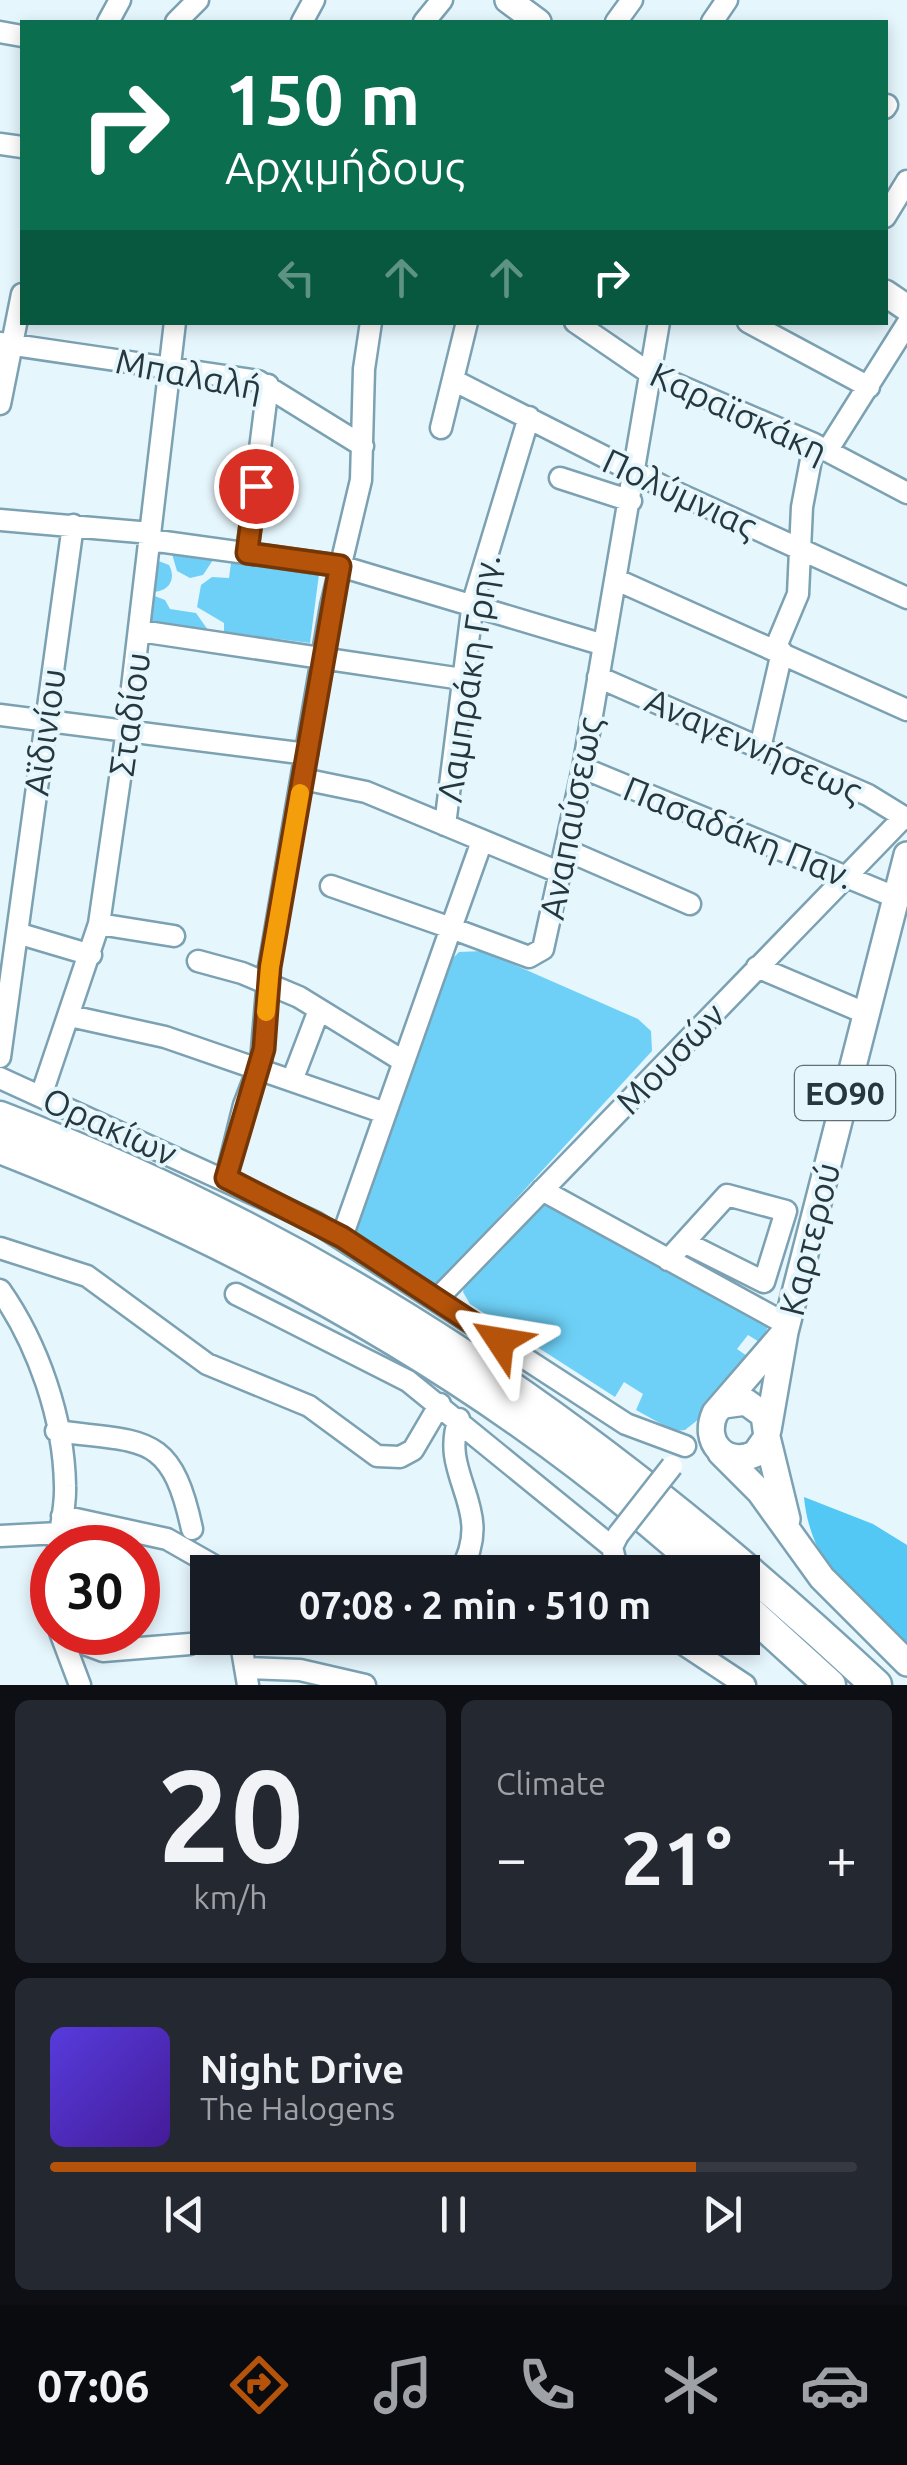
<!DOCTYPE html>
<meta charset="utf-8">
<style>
:root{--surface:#171b24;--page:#242831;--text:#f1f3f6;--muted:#9ea1a6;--line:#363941;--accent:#b45309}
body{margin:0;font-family:Ubuntu,sans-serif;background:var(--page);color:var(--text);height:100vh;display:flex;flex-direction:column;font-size:38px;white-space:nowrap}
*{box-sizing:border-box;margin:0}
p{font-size:32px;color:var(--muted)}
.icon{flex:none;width:55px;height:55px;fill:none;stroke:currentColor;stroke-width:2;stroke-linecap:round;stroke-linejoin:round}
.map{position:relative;height:1685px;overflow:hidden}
.panel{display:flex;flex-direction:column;gap:15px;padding:15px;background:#0d0f14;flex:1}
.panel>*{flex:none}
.hud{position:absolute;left:20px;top:20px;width:868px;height:305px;border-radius:0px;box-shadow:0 5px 15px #0003;background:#0b6e4f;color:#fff;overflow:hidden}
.speed{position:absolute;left:30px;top:1525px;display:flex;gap:20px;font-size:50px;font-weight:700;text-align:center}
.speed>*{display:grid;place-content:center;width:130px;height:130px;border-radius:50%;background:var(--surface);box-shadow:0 5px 15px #0003;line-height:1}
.speed .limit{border:15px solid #d22;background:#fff;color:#111}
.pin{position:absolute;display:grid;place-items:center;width:85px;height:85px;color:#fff;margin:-42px;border:5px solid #fff;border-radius:50%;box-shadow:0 2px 10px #0007}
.me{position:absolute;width:110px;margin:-55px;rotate:303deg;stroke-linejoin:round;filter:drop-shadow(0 0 8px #0008)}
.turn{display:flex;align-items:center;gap:35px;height:210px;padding:0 40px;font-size:45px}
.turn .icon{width:130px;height:130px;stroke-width:2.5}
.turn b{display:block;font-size:70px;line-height:85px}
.lanes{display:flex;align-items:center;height:95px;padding:0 40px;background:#0003;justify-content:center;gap:50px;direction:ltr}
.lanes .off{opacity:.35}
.big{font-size:75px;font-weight:700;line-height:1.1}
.panel .tile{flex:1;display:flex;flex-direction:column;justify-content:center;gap:15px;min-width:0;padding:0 35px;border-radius:15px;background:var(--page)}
.panel .dial{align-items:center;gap:0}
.dial b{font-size:130px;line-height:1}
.song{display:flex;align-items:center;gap:30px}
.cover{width:120px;height:120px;border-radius:15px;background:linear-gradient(135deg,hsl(250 70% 55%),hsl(260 70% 35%))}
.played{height:10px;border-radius:5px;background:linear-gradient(90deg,var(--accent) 80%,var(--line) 80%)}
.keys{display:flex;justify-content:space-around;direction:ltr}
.heat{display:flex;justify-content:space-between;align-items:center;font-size:55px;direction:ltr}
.panel .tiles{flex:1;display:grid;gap:15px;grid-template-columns:1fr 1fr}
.tile:last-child{grid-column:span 2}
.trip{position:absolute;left:190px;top:1555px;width:570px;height:100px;border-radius:0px;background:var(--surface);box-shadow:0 5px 15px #0003;font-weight:700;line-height:100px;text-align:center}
.dock{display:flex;height:160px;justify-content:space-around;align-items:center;background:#090b0e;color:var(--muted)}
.dock .icon{width:70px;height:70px}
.dock .selected{color:var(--accent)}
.dock b{font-size:45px;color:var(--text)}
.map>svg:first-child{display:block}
.green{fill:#6ed0f7}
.forest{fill:#54c8f5}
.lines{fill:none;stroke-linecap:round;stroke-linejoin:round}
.minor-casing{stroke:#7ba1b2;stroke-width:25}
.major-casing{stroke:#7ba1b2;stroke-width:30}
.highway-casing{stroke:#7ba1b2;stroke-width:35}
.minor{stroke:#fff;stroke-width:20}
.major{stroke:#fff;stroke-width:25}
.highway{stroke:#fff;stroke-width:30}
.minor-bridge-casing{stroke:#7ba1b2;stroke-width:25;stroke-linecap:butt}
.minor-bridge{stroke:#fff;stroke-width:20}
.route-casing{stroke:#753606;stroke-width:25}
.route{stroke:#b45309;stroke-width:18}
.slow{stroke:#f59e0b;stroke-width:18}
.labels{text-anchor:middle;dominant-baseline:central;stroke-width:8;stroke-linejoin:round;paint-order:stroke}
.shield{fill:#e6f6fd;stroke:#607077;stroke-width:2.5}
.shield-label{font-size:32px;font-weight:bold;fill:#27373e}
.street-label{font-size:35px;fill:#27373e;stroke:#e6f6fd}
</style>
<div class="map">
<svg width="907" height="1685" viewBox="0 0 907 1685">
<rect width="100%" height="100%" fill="#e6f6fd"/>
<path class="green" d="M172,554L213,560L203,575L190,578L177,571Z
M156,560L169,565C177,580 168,592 152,592Z
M231,563L319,574L310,643L224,632V623L197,607L201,585L212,577L229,578Z
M152,595L165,600L170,609L196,613L208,630L147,622Z
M483,951L638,1019L651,1031L652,1051L436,1286L356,1234L386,1134L446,965L459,952Z
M547,1203L768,1327L761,1343L748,1335L737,1349L750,1358L709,1411L685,1430L674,1431L636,1410L643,1394L624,1382L615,1397L470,1304L463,1292C468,1268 525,1216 547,1203Z"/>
<path class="forest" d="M804,1497L873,1524L907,1545V1652C860,1607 810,1566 804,1497Z"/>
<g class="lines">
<defs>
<path id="minor" d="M108,22L120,0
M176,22L198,0
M302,22L314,0
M424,22L442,0
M616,22L632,0
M712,22L727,0
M0,32L22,36
M885,108L887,105
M0,144L22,147
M885,217L907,181
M575,322L648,372L814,444L907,493
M748,322L869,387
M0,343L258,381L363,446
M455,381L662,486L907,598
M0,404L22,294
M441,428L467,322
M827,451L907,324
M560,478L631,501
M0,520L151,533
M150,540L340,566L604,645
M247,553L268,385
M617,580L907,710
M140,631L462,679
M775,649L798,594L802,507L814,444
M598,677L868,795L907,819
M0,715L307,754
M760,748L782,652
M583,768L895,897
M303,779L366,792L561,873
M445,825L473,602L529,417
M566,850L690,904
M331,886L451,928L482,841
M99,924L174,936
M17,933L91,955
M198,961L242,973L299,997L403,1061
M757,967L865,1013
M70,1016L165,1037L385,1113
M0,1057L73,525
M0,1078L315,1222L626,1424L685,1446
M293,1078L319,1010
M41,1096L99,924L127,730L175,322
M226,1178L244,1105L261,1061L269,967L331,606L361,480L364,369L371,322
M542,1190L788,1325
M342,1237L451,928L529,957L543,949L583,768L659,322
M0,1248L87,1276L207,1364L309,1406L377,1456L400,1457L413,1450L440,1404
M668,1260L727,1195L786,1211L764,1282L684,1242
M0,1290C38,1344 64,1419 65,1486C66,1507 60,1527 58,1548
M236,1294L408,1381L612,1547
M437,1299L904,817
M459,1419C438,1477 497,1508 460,1572
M56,1431C144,1443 171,1431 192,1529
M62,1516L167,1539L225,1572
M0,1536L59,1533
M617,1537L612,1547L618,1572
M60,1632L80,1685
M240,1638L248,1685
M674,1638L745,1685
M87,1645L103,1651L190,1644
M245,1668L300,1670L365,1685"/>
<path id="major" d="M508,0L538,22
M885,293L907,308
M724,1405L746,1402L764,1415L767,1437L755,1454C725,1467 702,1442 715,1413L785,1332
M768,1430L785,1332L907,855
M767,1437L787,1519
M721,1453L760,1492L822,1578L907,1663"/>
<path id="highway" d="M0,1117C343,1249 609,1436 876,1685
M0,1148C258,1249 502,1384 707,1572
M742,1605L830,1685"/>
</defs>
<use href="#minor" class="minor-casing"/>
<use href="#major" class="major-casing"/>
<use href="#highway" class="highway-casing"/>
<use href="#minor" class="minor"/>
<use href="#major" class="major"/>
<use href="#highway" class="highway"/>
<defs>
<path id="minor-bridge" d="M618,1535L672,1466"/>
</defs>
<use href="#minor-bridge" class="minor-bridge-casing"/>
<use href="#minor-bridge" class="minor-bridge"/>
</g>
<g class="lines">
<defs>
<path id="route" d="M256,486L247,553L340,566L270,967L264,1049L226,1178L342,1237L500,1341"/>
</defs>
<use href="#route" class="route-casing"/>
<use href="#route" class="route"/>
<path class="slow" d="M266,1012L270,967L300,793"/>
</g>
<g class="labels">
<rect class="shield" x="795" y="1066" width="100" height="54" rx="8"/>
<g class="shield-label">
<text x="845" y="1093">ΕΟ90</text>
</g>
<g class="street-label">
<text transform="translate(189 374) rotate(11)">Μπαλαλή</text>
<text transform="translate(739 412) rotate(25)">Καραϊσκάκη</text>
<text transform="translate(680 493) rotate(25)">Πολύμνιας</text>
<text transform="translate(468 678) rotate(-81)">Λαμπράκη Γρηγ.</text>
<text transform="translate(129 714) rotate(-82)">Σταδίου</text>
<text transform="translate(44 732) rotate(-82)">Αϊδινίου</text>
<text transform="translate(754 745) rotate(24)">Αναγεννήσεως</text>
<text transform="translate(570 818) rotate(-79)">Αναπαύσεως</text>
<text transform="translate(739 832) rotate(22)">Πασαδάκη Παν.</text>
<text transform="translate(670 1058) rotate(-46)">Μουσών</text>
<text transform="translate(110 1126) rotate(24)">Ορακίων</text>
<text transform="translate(809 1239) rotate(-76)">Καρτερού</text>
</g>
</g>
</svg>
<div class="speed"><div class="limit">30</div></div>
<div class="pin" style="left:256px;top:486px;background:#d93025"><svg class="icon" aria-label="arrive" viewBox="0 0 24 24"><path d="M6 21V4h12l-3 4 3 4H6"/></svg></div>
<svg class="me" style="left:500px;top:1341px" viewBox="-20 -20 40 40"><path d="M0-17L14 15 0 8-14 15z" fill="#b45309" stroke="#fff" stroke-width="4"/></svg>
<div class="trip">07:08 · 2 min · 510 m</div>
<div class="hud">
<div class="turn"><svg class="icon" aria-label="right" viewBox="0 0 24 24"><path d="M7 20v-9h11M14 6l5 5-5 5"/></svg><div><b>150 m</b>Αρχιμήδους</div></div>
<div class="lanes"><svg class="icon off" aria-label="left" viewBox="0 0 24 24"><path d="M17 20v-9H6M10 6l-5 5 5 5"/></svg><svg class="icon off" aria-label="ahead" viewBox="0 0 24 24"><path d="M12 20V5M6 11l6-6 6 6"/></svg><svg class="icon off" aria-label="ahead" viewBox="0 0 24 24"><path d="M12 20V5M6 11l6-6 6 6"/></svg><svg class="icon" aria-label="right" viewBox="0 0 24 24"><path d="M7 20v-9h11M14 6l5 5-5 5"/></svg></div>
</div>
</div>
<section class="panel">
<div class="tiles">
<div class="tile dial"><b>20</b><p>km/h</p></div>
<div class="tile"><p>Climate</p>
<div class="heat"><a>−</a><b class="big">21°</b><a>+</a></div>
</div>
<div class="tile">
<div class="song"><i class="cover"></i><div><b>Night Drive</b><p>The Halogens</p></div></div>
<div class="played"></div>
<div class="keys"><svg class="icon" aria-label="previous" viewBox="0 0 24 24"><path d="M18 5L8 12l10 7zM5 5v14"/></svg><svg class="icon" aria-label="pause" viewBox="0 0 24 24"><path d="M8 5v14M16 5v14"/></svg><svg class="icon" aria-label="next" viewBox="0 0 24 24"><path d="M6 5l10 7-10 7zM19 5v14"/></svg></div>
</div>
</div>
</section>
<nav class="dock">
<b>07:06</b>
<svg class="icon selected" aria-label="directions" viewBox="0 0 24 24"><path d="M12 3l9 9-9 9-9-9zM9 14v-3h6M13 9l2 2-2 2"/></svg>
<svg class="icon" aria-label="music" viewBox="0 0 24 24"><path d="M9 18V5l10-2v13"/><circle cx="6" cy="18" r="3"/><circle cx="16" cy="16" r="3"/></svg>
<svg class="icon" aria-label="phone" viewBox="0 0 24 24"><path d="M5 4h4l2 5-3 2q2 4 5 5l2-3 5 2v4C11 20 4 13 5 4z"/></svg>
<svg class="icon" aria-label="climate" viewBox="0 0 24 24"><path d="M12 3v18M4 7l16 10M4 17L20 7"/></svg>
<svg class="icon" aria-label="car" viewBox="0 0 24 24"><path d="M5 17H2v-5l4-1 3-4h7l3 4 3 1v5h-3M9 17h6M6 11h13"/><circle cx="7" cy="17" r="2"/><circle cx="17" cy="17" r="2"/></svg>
</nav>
